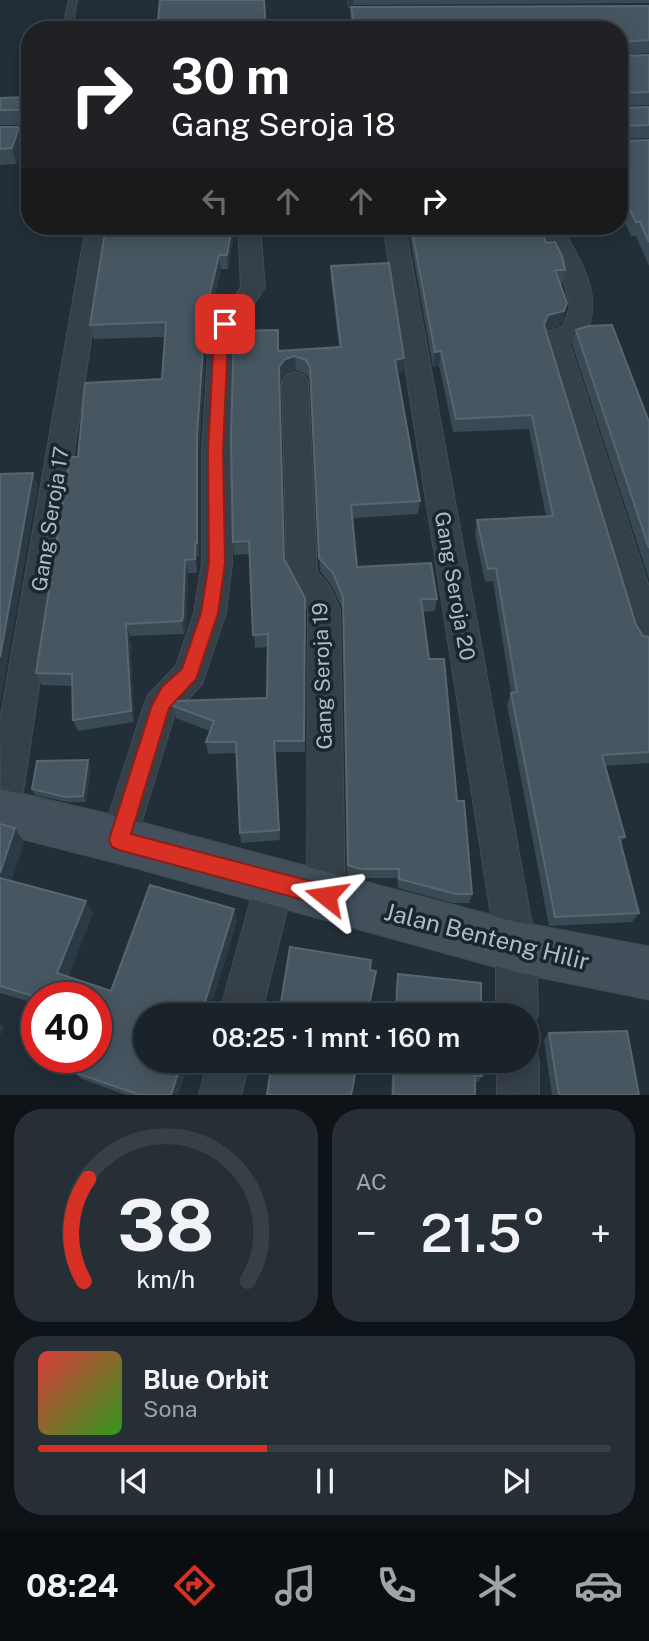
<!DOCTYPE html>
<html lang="id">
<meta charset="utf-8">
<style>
:root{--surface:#1a232a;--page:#272f36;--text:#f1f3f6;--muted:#9fa4a8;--line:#384047;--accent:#d93025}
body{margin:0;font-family:"Public Sans",sans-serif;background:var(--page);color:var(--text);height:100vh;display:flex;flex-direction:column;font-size:26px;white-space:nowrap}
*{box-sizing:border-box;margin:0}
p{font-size:23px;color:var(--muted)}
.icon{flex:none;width:38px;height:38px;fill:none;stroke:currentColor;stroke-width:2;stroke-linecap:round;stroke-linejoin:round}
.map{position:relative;height:1095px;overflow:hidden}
.panel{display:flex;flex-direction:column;gap:14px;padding:14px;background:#0e1317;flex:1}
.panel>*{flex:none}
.banner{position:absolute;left:21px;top:21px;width:607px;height:214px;border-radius:28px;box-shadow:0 4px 18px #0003,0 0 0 2px var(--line);background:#202124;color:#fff;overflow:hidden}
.speed{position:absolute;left:21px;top:982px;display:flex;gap:14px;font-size:35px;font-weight:700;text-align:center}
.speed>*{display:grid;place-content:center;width:91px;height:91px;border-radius:50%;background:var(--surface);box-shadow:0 4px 18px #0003,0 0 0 2px var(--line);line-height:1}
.speed .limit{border:10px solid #d22;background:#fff;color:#111}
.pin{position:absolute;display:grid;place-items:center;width:60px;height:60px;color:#fff;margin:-30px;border-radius:14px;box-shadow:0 4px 10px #0006}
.me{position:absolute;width:77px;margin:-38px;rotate:285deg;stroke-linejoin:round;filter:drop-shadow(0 0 5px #0008)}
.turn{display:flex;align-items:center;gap:24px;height:147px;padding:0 35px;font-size:32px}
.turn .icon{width:91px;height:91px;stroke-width:2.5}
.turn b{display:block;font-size:49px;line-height:60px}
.lanes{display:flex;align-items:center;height:66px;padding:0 35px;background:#0003;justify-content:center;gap:35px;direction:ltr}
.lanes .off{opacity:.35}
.big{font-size:52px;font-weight:600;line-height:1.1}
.panel .card{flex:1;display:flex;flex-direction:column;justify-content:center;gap:10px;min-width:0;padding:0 24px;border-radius:28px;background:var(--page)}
.panel .dial{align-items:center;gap:0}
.dial svg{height:182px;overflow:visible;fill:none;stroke:var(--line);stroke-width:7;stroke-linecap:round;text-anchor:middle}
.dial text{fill:var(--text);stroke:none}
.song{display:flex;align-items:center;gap:21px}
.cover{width:84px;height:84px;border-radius:10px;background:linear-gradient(135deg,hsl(0 70% 55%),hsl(110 70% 35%))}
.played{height:7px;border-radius:4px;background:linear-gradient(90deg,var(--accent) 40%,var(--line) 40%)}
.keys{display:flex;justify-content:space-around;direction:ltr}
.heat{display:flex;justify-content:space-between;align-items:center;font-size:38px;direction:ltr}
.panel .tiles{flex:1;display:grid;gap:14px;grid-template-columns:1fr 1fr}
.card:last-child{grid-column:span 2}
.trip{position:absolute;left:133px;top:1003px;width:406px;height:70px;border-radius:35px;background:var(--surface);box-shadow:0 4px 18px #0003,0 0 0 2px var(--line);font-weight:600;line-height:70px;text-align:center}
.dock{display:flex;height:112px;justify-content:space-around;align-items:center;background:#0a0e11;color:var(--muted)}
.dock .icon{width:49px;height:49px}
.dock .selected{color:var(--accent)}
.dock b{font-size:32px;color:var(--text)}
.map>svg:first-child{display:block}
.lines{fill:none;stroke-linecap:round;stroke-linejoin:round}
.lane-casing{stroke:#424c55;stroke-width:2}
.street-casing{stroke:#424c55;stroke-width:2}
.secondary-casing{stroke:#424c55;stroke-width:3}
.lane{fill:#354049;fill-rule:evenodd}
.street{fill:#354049;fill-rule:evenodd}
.secondary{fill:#43505c;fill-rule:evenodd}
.wall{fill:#3a4a54}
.shaded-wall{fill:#2b3a44}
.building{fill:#475661;stroke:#576670;stroke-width:2}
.route{fill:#d93025;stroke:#8d1f18;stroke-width:2}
.labels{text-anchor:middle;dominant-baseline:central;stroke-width:7;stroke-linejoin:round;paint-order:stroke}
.street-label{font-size:21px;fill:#b0bbc5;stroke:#1b252d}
.near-street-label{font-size:24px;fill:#b0bbc5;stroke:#1b252d}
</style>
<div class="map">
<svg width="649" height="1095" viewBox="0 0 649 1095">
<rect width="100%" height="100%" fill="#222f38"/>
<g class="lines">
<defs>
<path id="lane" d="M69,0H77L72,30H62Z"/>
<path id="street" d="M0,128H30V140H0Z
M86,226H108L20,812L15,824L2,829L0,720Z
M238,226H260L265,287L233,336L230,451L232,563L226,613L202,684L175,713L132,853L119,858L106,853L101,840L144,705L149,694L176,666L194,613L202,563V451L209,336L241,287Z
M383,226H405L536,947L538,1015L531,1029L527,1031V1015H496V947Z
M539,226H561C580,260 607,300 583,338L569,342L649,587V649L638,646L633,636L543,338L546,332L563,327L570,306L561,269Z
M295,372L304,375L308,381L317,572L330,587L340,610L345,896L339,909L326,915L313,909L307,896L308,610L287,572L282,381L286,375Z
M275,862L288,868L294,881L261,1015H219L256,881L262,868Z
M527,1043L533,1045L539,1060V1095H497V1060H527Z
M208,1060H250L241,1095H199Z"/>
<path id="secondary" d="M0,789L119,817L516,922L649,947V999L516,972L119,863L0,833Z"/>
</defs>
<use href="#lane" class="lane-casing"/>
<use href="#street" class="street-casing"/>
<use href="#secondary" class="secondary-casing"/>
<use href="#lane" class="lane"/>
<use href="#street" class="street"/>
<use href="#secondary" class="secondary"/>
</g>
<path class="wall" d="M347,0H649V3L353,5L351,7L649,6V53L622,55L623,56L649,55V105L622,106V108L649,107V138L622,139V141L649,140V266L636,236H631L620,212V30H352L350,19L351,7L348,8Z
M0,98L30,104V120L28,125H0Z
M0,127L23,143L16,164L0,165Z
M106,226H235L228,269H221L205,337L206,345L199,451V556H197V573H188L186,628L184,634L130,636L134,722L78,731L73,720L72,686L42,685L36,673L78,457L162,379L165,337L94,339L90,325Z
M408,226H540L546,243L565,270L562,284H560L564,317L561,325L545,330L636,625L643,636L649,637V763L605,766L625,837L620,843L639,913L632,922L549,926L507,705L511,693L493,581L485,582L475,534L477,520L546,516L529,429L453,432L439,365L433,367Z
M331,266L403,372L397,373L420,501L418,514L352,518L357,567L437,599L435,611L423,612L429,659L457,801L472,894L469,903H453L398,888L397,878H360L347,875L343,610L332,586L320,571L311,381L306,374L296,370L285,373L279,381L284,560L305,611V752H275L280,840L241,843L240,833L237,753L208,754L206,742L210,731L176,718L173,706L267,698L268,647L255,648L249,554L234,555L233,542L278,351L339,347L331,280Z
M576,330L649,422V579L572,344Z
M91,766L86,802H68L35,795L32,789Z
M0,824L15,828L24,842L11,881L86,901L93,913L68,977L111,991L237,921L208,1015H145V1060H190L178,1095H126L82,1079L73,1072L96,1057V998H37V1004L0,993Z
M398,974L481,1015H395L396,982Z
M549,1033L639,1095H552L544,1040Z
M393,1060H482V1076L478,1082L475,1081V1095H391Z"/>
<path class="shaded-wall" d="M348,0H353V5L348,8Z
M28,97L30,104V120L28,125L24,110Z
M19,127L23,143L16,164L12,148Z
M232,226H235L228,269L227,255Z
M219,255L221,269L205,337L206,345L199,451V556L197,543V437L201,331Z
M567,303L561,325L545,329L544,325L548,315Z
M441,351L439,365L433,367L435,352Z
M295,356L296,370L285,373L279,381V367L285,359Z
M404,358L403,372L394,374L395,360Z
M33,473L38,486L0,705V657Z
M195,543L197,556V573L195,559Z
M185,560L188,573L186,628L184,634L182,621Z
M126,624L130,636L134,722L131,711Z
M88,760L91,766L86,802L83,796Z
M15,828L24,842L8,890L0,879V873Z
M86,901L93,913L66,983L57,973Z
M234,909L237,921L208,1015H206L203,1008Z
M201,1007L204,1015H198Z
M0,1024L4,1027L0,1036Z
M182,1060H190L178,1095H171Z"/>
<path class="building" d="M160,0H264L266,30H157Z
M649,6V40L621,42V54L623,56L649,55V92L621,93L622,108L649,107V125L622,126V141L649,140V242L640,222H636L620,191V30H355L351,7Z
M28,97L24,110H0V98Z
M0,127H19L12,148L0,149Z
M106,226H232L227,255H219L201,331H204L197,437V543H195V559L185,560L183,616L182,621L126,624L131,711L73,720L72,674L36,673L70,457H78L85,383L162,379L166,322L90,325Z
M411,226H540L546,243L555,242L562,256L565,270H555L567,303L564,311L548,315L544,325L636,625L643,636L649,637V752L602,755L625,837H619L639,913L555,917L511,693L517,692L496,568L488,569L477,520L553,516L532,415L456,419L441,351L435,352Z
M389,263L404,358L395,360L420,501L351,505L357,567L431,563L437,599H421L429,659H444L457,801H464L472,894H456L399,879V869H360L348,865L343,597L333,573L319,558L310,367L306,360L295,356L285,359L279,367L284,559L305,598L304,741H274L279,830L240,833L236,742H206L214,721L173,706L176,701L267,698L268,634L253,635L249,541L233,542L231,437L234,331L278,330V351L341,347L331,266Z
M612,325L649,422V548L576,330L588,326Z
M33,473L0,657V474Z
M88,760L83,796L65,797L32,789L37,761Z
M0,824L15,828L0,873Z
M0,878L86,901L57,973L111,991L150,885L234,909L203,1008L201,1007L198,1015H145V1060H182L171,1095H140L73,1072L79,1057H96V998H40L0,986Z
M290,947L371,960L370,970L376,971L367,1015H279Z
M398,974L481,983V1015H396Z
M627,1031L639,1095H559L549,1033Z
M272,1060H358L351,1095H267Z
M394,1060H482V1076L475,1075V1095H393Z"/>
<path class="route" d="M225,319L232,324L228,336L223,451L225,563L218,613L196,679L169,708L131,834L326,885L333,888L336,896L333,903L326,906L119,850L112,847L109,840L152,705L162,687L182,669L201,613L209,563L208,451L214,336L221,321Z"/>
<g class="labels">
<g class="street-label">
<text transform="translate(50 519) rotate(-81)">Gang Seroja 17</text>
<text transform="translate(455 586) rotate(80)">Gang Seroja 20</text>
<text transform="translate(322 676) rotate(-92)">Gang Seroja 19</text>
</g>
<g class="near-street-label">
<text transform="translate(487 936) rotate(14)">Jalan Benteng Hilir</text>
</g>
</g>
</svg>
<div class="speed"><div class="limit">40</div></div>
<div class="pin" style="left:225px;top:324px;background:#d93025"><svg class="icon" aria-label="arrive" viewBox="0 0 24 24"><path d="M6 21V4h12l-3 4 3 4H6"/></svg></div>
<svg class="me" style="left:326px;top:896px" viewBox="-20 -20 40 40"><path d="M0-17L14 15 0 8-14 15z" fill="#d93025" stroke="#fff" stroke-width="4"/></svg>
<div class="trip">08:25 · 1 mnt · 160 m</div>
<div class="banner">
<div class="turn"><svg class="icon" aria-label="right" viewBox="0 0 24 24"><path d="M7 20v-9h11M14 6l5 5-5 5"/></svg><div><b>30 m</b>Gang Seroja 18</div></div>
<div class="lanes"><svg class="icon off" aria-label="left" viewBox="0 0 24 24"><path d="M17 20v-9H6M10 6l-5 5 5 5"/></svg><svg class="icon off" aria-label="ahead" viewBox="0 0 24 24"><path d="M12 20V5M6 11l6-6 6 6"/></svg><svg class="icon off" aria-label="ahead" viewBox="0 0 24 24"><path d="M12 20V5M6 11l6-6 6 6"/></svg><svg class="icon" aria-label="right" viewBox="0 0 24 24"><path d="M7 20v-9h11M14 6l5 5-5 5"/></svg></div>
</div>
</div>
<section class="panel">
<div class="tiles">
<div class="card dial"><svg viewBox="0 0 100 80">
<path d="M14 69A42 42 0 1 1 86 69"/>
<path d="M14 69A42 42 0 0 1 16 24" stroke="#d93025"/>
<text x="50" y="56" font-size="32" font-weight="700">38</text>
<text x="50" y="72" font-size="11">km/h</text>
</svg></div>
<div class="card"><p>AC</p>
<div class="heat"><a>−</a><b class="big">21.5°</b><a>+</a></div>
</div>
<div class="card">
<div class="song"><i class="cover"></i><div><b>Blue Orbit</b><p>Sona</p></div></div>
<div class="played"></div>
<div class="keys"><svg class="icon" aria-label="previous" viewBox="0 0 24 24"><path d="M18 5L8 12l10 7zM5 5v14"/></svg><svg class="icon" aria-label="pause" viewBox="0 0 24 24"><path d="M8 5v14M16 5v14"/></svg><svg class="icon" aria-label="next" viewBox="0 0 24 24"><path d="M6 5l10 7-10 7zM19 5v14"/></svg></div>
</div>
</div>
</section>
<nav class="dock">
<b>08:24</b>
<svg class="icon selected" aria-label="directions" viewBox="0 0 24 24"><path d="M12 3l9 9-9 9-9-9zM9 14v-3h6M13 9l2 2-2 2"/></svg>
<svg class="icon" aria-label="music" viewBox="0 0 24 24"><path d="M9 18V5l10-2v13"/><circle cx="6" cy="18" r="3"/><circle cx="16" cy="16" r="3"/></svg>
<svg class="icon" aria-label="phone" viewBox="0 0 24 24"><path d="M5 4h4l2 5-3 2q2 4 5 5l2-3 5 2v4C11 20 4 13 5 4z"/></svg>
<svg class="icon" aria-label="climate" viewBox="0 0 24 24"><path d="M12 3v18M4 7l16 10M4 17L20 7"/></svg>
<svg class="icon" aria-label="car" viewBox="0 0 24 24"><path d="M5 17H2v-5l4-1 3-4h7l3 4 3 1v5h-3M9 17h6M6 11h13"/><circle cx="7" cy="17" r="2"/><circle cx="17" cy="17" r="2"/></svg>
</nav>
